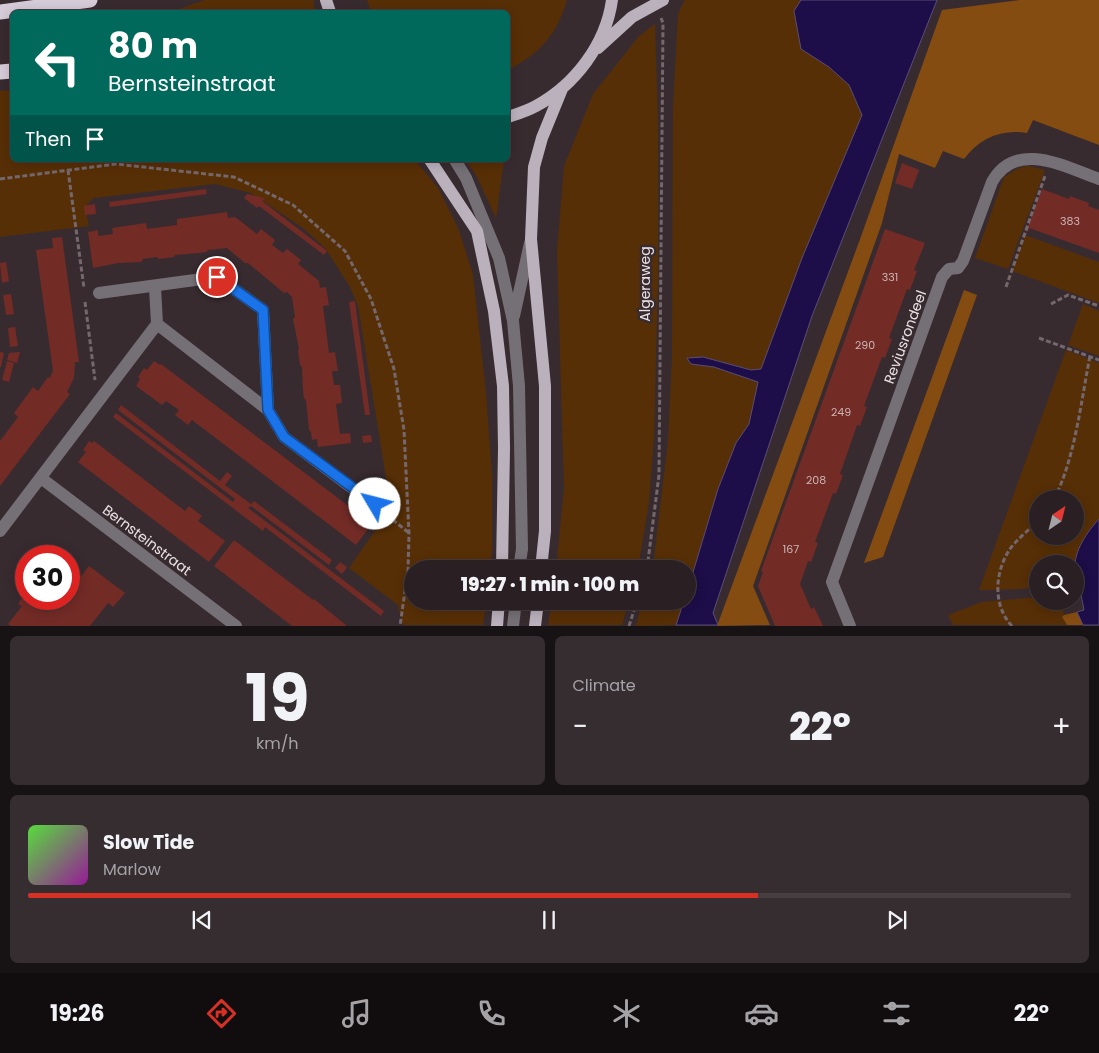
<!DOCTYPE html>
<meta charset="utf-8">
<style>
:root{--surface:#2a2024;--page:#362d31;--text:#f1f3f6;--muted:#a5a3a6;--line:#463e41;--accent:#d93025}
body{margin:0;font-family:Poppins,sans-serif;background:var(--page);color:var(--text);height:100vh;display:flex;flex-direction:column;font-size:19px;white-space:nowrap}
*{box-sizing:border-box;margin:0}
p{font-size:16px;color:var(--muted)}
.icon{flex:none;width:28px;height:28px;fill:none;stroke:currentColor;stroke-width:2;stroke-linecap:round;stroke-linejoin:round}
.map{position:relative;height:626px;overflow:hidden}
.panel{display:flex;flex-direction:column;gap:10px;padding:10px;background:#171214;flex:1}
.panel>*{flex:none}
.top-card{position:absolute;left:10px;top:10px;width:500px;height:152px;border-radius:8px;box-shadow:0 2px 12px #0003,0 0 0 1px var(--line);background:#00695c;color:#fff;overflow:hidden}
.needle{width:32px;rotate:35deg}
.buttons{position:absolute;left:1029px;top:490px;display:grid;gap:10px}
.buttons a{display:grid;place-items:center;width:55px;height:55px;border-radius:50%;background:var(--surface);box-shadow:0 2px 12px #0003,0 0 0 1px var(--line);font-size:25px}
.speed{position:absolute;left:15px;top:545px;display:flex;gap:10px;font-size:25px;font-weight:700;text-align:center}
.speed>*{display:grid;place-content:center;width:65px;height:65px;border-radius:50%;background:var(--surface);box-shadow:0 2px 12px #0003,0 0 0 1px var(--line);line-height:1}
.speed .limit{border:8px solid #d22;background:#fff;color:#111}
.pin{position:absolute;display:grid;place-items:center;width:42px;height:42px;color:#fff;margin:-21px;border:2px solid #fff;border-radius:50%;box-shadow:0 1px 5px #0007}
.me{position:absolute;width:55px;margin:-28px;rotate:307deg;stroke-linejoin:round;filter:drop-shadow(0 0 4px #0008)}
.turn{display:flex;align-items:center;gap:18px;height:105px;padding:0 15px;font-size:22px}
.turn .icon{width:65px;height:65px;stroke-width:2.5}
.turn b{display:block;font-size:35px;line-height:42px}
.then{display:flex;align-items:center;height:48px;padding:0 15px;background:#0003;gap:10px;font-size:19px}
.big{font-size:38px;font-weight:800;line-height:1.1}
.panel .card{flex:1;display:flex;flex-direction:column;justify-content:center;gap:8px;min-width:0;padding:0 18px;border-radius:8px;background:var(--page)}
.panel .dial{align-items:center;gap:0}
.dial b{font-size:65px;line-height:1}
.song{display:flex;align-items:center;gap:15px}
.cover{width:60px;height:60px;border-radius:8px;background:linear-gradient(135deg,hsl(110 70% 55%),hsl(300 70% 35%))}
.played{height:5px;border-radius:2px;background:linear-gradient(90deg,var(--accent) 70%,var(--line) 70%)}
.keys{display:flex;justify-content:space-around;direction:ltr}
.heat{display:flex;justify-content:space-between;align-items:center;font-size:28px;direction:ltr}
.panel .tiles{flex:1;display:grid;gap:10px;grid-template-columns:1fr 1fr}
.card:last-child{grid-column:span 2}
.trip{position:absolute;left:404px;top:560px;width:292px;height:50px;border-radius:25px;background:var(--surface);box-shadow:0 2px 12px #0003,0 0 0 1px var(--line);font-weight:800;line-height:50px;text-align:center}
.tab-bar{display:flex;height:80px;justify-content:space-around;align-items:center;background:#110d0e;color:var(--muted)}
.tab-bar .icon{width:35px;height:35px}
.tab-bar .on{color:var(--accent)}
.tab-bar b{font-size:22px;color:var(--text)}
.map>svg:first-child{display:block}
.green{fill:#572f06;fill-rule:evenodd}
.forest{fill:#854c11}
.water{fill:#1d0d48;stroke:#5a4d77}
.building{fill:#732b26}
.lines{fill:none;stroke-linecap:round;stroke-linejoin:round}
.path{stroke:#74686c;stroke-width:3;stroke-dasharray:5 2.5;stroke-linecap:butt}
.minor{stroke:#757076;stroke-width:12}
.major{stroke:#bab1bc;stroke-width:12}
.highway{stroke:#d6cbd8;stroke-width:15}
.route-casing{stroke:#114b97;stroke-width:12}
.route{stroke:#1a73e8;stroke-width:9}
.labels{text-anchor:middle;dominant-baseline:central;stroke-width:5;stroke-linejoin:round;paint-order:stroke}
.number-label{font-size:11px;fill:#ccb4b4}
.street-label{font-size:14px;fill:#eae1e4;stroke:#382b30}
</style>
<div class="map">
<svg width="1099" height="626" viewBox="0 0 1099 626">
<rect width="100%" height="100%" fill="#382b30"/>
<path class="green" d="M205,0H313L315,12H170Z
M367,0H567C557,35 539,54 508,70V12H371Z
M686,0H801L794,11L829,67L849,85L862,115L761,369L751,370L703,357L692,364L714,367L758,382L749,424L736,443L718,489L688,589V569H652L654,559L668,441L672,357L673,107L678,14L684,1Z
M655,24L658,121V273L654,436L649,502L638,569H556L564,489L557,251L564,166L593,94L639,36Z
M12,90V160H415L438,188L459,230L473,275L486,393L492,475V550L490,569H412V601H486L483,625H403L398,605L349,568L391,508L358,306L350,287L325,248L303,228L251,193L215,184L94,198C82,206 87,214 89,226L0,237V91Z
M466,160H504L496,218L477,177Z
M1029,166L1045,170L1008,269L975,258L1004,177L1019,168Z
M1025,235L1099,262V303L1012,271Z
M1083,304L1099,311V356L1068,345Z
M1066,350L1099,363V519C1087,532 1079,547 1074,564H1038L1037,588L997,590H979ZM1038,499H1075V536H1038Z
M1037,597L1038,601H1062L1064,615L1062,617L1067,625H953L948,615L982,602Z
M552,601H629L622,625H548Z
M642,601H684L676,625L636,626Z"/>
<path class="forest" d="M1020,0H1099V145L1033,120L1027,133C1001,129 980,138 964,159L943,151L935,168L899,154L882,223L753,586L770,625L717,626L859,242L942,10Z
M964,290L977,295L883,557L864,563Z
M1077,612L1083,625H1067L1062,617L1064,615Z"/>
<path class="water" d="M801,0H937L812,316L713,613L718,625H676L684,601H688V589L718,489L736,443L749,424L758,382L714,367L691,364L687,358L703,357L751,370L761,369L802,258L862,115L849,85L829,67L801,49L794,11Z
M1099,519V625H1083L1077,612L1084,610L1079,584L1080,568H1075C1074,551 1087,532 1099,519Z"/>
<path class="building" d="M902,163L919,170L912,189L895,183Z
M206,189L207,194L110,207L109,202Z
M1042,189L1069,199L1070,196L1089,203L1088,206L1099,210V253L1029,228L1028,232L1026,231Z
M247,194L265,198L262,201L327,251L324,255L259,206L257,208L244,198Z
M95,204L96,214L85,215L84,206Z
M227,212L228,218L235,217L257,234L261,229L275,240L272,245L283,253L287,249L301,260L298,264L319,281L320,288L326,287L329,305L323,306L329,353L335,352L338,371H332L334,385H340L342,403L336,404L340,434L350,433L351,443L318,447L317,439L312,440L311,432L309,430L306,400L304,398L303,391L302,367L300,365L298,351L299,349L293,319L295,317L292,297L287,292L284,293L248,263H245L227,248L208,250L206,252L199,253L175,255L174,257L159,259L157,257L143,259L141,262L118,263L93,268L88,232L98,230V236L113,234L112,228L146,223L147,229L177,225V219Z
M885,229L925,243L914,270L917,271L910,290L907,289L889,338L892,339L885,358L882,357L864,406L867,407L860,426L857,425L840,474L843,475L836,494L833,493L815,542L818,543L811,562L808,561L800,584L811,609L814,607L823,626H775L758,586L763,572L761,571Z
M62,237L79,362H75L74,378L67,392L70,394L0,486V441L18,417L14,413L33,387L38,391L48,377L50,378L53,370L36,250L53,248L52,238Z
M6,262L9,281L2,283L0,263Z
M11,294L14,314L6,315L3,295Z
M355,301L370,415H365L349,302Z
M15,327L18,346L10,347L8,328Z
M0,352L4,353L1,367H0Z
M20,352L17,363L7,360L9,353Z
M7,361L14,363L9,382L2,380Z
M154,361L160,365L161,364L359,514L358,515L371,525L356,545L192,420L188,425L175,415L179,410L166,401L162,405L136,386L140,379L138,377L144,368L147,370Z
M121,405L220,481L227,472L232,476L225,485L251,504L254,501L332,560L329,565L251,506L248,508L384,611L381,616L265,527L263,531L113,417L116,413L233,502L235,499L118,410Z
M371,435L372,442L363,443L362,436Z
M89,441L92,443L94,441L185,511L189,506L202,516L198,521L225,541L209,562L78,462L86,452L83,450Z
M234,540L313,600L314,599L347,626H292L214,566Z
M340,562L347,567L342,574L335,568Z
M89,566L125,593L113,607L108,603L90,626H11L8,624L22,606L18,604L26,591V599H69V571L79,579Z"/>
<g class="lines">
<path class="path" d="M68,170L84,288
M0,179L116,164L234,177L293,205L345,251L371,299L394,369L404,430L409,534L408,570L400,626
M1006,287L1045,176
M85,302L95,380
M1051,304L1068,295L1099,306
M1039,338L1099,360
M1054,499C1075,459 1081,401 1090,356
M387,515L409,533
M647,569L659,475L663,23L661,18
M629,626L637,601
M1012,626C992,605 995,571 1010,549C1017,539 1029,530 1038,521"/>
<path class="minor" d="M455,160L466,178L499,258L513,321L519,386L522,549L519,569
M99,293L217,277L263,310L268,410
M514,316L530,243
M157,324L268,410L284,437L375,505
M41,478L236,626
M0,531L157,324L155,287
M513,626L516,601
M850,626L832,582L942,277L949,269L958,268L963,261L992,182C1016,139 1065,167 1099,179"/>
<path class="major" d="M326,0L330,12
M598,48L632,17L663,0
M508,117C517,114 527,111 536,106C575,85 606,44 612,0
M430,160L477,231L494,311L503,386L504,448L502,569
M541,569L545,531V386L531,239L534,167L542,138L562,89
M497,626L499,601
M535,626L538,601"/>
<path class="highway" d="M0,12L90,0
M0,72L12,71"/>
</g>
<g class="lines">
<defs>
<path id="route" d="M217,277L263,310L268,410L284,437L375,504"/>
</defs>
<use href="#route" class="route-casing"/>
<use href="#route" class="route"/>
</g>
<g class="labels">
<g class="number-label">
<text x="1070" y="221">383</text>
<text x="890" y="277">331</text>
<text x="865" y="345">290</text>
<text x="841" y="412">249</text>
<text x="816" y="480">208</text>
<text x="791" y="549">167</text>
</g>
<g class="street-label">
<text transform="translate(645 284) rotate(-90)">Algeraweg</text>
<text transform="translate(905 337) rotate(-70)">Reviusrondeel</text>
<text transform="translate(147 540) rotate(37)">Bernsteinstraat</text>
</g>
</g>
</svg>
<div class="buttons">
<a><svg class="needle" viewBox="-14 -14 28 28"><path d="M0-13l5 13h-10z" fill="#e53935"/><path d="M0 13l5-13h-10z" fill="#a5a3a6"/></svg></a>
<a><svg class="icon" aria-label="search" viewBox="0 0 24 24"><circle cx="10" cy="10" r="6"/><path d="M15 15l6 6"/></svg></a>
</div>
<div class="speed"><div class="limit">30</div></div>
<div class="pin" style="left:217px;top:277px;background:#d93025"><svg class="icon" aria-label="arrive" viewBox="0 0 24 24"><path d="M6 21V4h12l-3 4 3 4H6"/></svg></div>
<svg class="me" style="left:375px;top:504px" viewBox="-20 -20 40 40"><circle r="19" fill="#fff"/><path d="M0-13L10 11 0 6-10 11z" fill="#1a73e8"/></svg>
<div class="trip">19:27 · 1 min · 100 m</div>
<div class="top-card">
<div class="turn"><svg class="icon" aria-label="left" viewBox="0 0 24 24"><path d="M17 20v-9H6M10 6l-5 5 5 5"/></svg><div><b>80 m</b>Bernsteinstraat</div></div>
<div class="then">Then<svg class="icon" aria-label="arrive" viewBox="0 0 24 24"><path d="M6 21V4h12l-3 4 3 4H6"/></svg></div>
</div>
</div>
<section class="panel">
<div class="tiles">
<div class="card dial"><b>19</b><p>km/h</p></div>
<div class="card"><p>Climate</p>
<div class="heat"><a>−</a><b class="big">22°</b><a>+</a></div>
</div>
<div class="card">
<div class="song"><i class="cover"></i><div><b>Slow Tide</b><p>Marlow</p></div></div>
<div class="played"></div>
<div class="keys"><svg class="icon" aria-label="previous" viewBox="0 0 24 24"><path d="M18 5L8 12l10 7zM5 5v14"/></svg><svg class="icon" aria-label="pause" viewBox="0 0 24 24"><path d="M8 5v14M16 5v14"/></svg><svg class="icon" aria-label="next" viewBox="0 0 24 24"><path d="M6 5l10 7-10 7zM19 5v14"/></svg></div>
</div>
</div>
</section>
<nav class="tab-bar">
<b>19:26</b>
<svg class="icon on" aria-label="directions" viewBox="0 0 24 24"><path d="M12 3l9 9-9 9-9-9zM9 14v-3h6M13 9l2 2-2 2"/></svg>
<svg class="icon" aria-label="music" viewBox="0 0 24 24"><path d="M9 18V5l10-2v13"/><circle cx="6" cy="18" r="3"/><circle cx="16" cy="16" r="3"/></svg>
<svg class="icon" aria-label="phone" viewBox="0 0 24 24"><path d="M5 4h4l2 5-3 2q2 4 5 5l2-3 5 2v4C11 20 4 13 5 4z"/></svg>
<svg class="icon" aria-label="climate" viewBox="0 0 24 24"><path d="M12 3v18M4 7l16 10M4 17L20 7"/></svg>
<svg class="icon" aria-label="car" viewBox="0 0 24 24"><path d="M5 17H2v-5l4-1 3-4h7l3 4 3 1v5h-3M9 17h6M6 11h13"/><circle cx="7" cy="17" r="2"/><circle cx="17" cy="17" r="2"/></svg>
<svg class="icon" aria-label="filters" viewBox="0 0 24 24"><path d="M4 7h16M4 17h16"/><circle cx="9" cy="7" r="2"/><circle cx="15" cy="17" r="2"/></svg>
<b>22°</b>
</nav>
